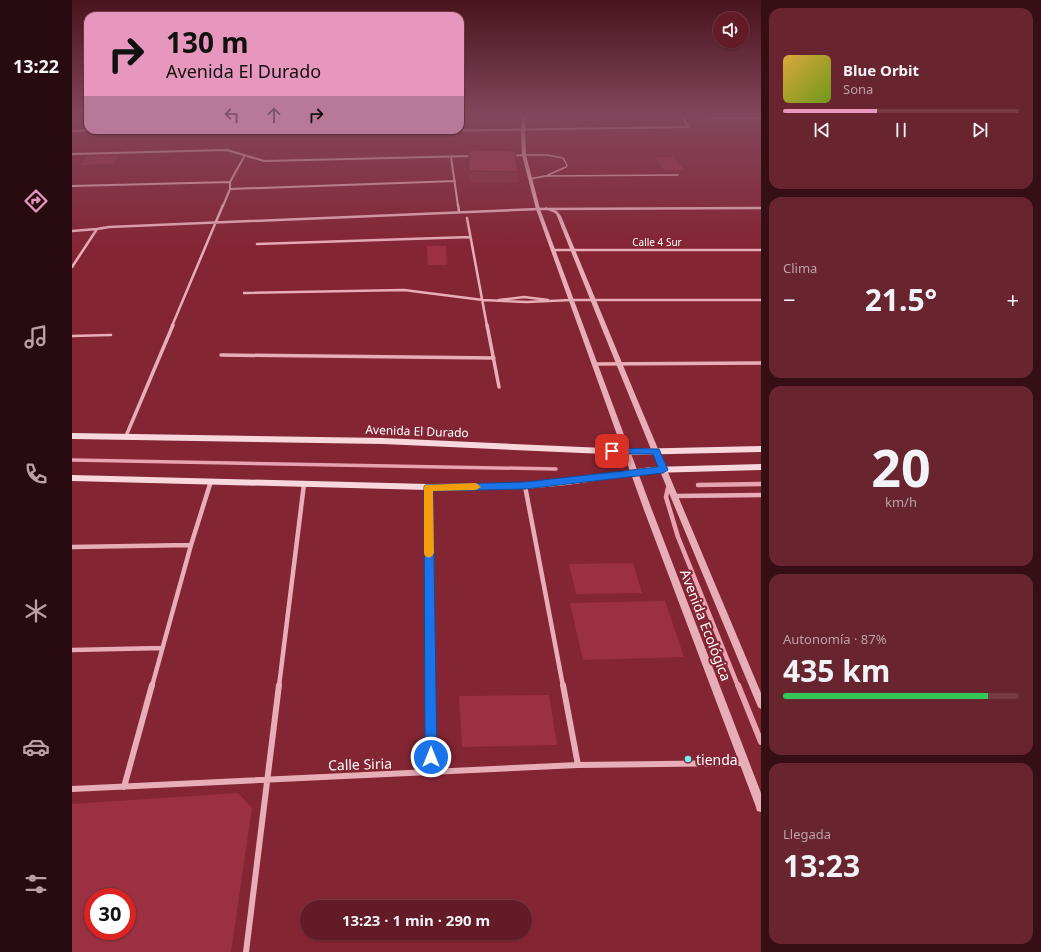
<!DOCTYPE html>
<html lang="es">
<meta charset="utf-8">
<style>
:root{--surface:#631c27;--page:#69252f;--text:#f1f3f6;--muted:#bba1a7;--line:#773a44;--accent:#e797bd}
body{margin:0;font-family:"Noto Sans",sans-serif;background:var(--page);color:var(--text);height:100vh;display:flex;flex-direction:column;font-size:15px;white-space:nowrap}
*{box-sizing:border-box;margin:0}
p{font-size:13px;color:var(--muted)}
.icon{flex:none;width:22px;height:22px;fill:none;stroke:currentColor;stroke-width:2;stroke-linecap:round;stroke-linejoin:round}
.map{position:relative;flex:1;overflow:hidden}
.details{display:flex;flex-direction:column;gap:8px;padding:8px;background:#360f15;width:280px}
.details>*{flex:none}
.guide{position:absolute;left:12px;top:12px;width:380px;height:122px;border-radius:12px;box-shadow:0 1px 3px #0004,0 0 0 1px var(--line);background:#e797bd;color:#111;overflow:hidden}
.controls{position:absolute;left:641px;top:12px;display:grid;gap:8px}
.controls a{display:grid;place-items:center;width:36px;height:36px;border-radius:50%;background:var(--surface);box-shadow:0 1px 3px #0004,0 0 0 1px var(--line);font-size:20px}
.speed{position:absolute;left:12px;top:888px;display:flex;gap:8px;font-size:20px;font-weight:700;text-align:center}
.speed>*{display:grid;place-content:center;width:52px;height:52px;border-radius:50%;background:var(--surface);box-shadow:0 1px 3px #0004,0 0 0 1px var(--line);line-height:1}
.speed .limit{border:6px solid #d22;background:#fff;color:#111}
.pin{position:absolute;display:grid;place-items:center;width:34px;height:34px;color:#fff;margin:-17px;border-radius:8px;box-shadow:0 2px 6px #0006}
.me{position:absolute;width:44px;margin:-22px;rotate:0deg;stroke-linejoin:round;filter:drop-shadow(0 0 3px #0008)}
.turn{display:flex;align-items:center;gap:14px;height:84px;padding:0 16px;font-size:18px}
.turn .icon{width:52px;height:52px;stroke-width:2.5}
.turn b{display:block;font-size:28px;line-height:34px}
.lanes{display:flex;align-items:center;height:38px;padding:0 16px;background:#0003;justify-content:center;gap:20px;direction:ltr}
.lanes .off{opacity:.35}
.big{font-size:30px;font-weight:700;line-height:1.1}
.details .card{flex:1;display:flex;flex-direction:column;justify-content:center;gap:6px;min-width:0;padding:0 14px;border-radius:12px;background:var(--page)}
.details .dial{align-items:center;gap:0}
.dial b{font-size:52px;line-height:1}
.song{display:flex;align-items:center;gap:12px}
.cover{width:48px;height:48px;border-radius:6px;background:linear-gradient(135deg,hsl(40 70% 55%),hsl(80 70% 35%))}
.played{height:4px;border-radius:2px;background:linear-gradient(90deg,var(--accent) 40%,var(--line) 40%)}
.keys{display:flex;justify-content:space-around;direction:ltr}
.heat{display:flex;justify-content:space-between;align-items:center;font-size:22px;direction:ltr}
.charge{height:6px;border-radius:3px;background:linear-gradient(90deg,#34c759 87%,var(--line) 0)}
.trip{position:absolute;left:228px;top:900px;width:232px;height:40px;border-radius:20px;background:var(--surface);box-shadow:0 1px 3px #0004,0 0 0 1px var(--line);font-weight:700;line-height:40px;text-align:center}
main{display:flex;flex:1;min-height:0}
.menu{display:flex;flex-direction:column;width:72px;justify-content:space-around;align-items:center;background:#280b10;color:var(--muted)}
.menu .icon{width:28px;height:28px}
.menu .active{color:var(--accent)}
.menu b{font-size:18px;color:var(--text)}
.map>svg:first-child{display:block}
.green{fill:#9b3042;fill-rule:evenodd}
.lines{fill:none;stroke-linecap:round;stroke-linejoin:round}
.stream-far2{stroke:#e8a3b0;stroke-width:3.5}
.stream-far1{stroke:#e8a3b0;stroke-width:4.5}
.stream{stroke:#e8a3b0;stroke-width:6}
.service-far1{stroke:#e8aeb8;stroke-width:1.5}
.service{stroke:#e8aeb8;stroke-width:2.5}
.minor-far4{stroke:#e8aeb8;stroke-width:2}
.minor-far3{stroke:#e8aeb8;stroke-width:2.5}
.minor-far2{stroke:#e8aeb8;stroke-width:3.5}
.minor-far1{stroke:#e8aeb8;stroke-width:4.5}
.minor{stroke:#e8aeb8;stroke-width:6}
.tertiary{fill:#e8aeb8;fill-rule:evenodd}
.secondary{fill:#f7d8dd;fill-rule:evenodd}
.wall{fill:#8a2e3d}
.building{fill:#a03547;stroke:#702532}
.route{fill:#1a73e8;stroke:#114b97}
.slow{fill:#f59e0b}
.poi-dot{fill:#73f1f0;stroke:#842534;stroke-width:1.5}
.labels{text-anchor:middle;dominant-baseline:central;stroke-width:4;stroke-linejoin:round;paint-order:stroke}
.far-street-label{font-size:10px;fill:#fff;stroke:#842534}
.street-label{font-size:12px;fill:#fff;stroke:#842534}
.near-street-label{font-size:14px;fill:#fff;stroke:#842534}
.near-poi-label{font-size:14px;fill:#fff;stroke:#842534;text-anchor:start}
</style>
<main>
<nav class="menu">
<b>13:22</b>
<svg class="icon active" aria-label="directions" viewBox="0 0 24 24"><path d="M12 3l9 9-9 9-9-9zM9 14v-3h6M13 9l2 2-2 2"/></svg>
<svg class="icon" aria-label="music" viewBox="0 0 24 24"><path d="M9 18V5l10-2v13"/><circle cx="6" cy="18" r="3"/><circle cx="16" cy="16" r="3"/></svg>
<svg class="icon" aria-label="phone" viewBox="0 0 24 24"><path d="M5 4h4l2 5-3 2q2 4 5 5l2-3 5 2v4C11 20 4 13 5 4z"/></svg>
<svg class="icon" aria-label="climate" viewBox="0 0 24 24"><path d="M12 3v18M4 7l16 10M4 17L20 7"/></svg>
<svg class="icon" aria-label="car" viewBox="0 0 24 24"><path d="M5 17H2v-5l4-1 3-4h7l3 4 3 1v5h-3M9 17h6M6 11h13"/><circle cx="7" cy="17" r="2"/><circle cx="17" cy="17" r="2"/></svg>
<svg class="icon" aria-label="filters" viewBox="0 0 24 24"><path d="M4 7h16M4 17h16"/><circle cx="9" cy="7" r="2"/><circle cx="15" cy="17" r="2"/></svg>
</nav>
<div class="map">
<svg width="689" height="952" viewBox="0 0 689 952">
<rect width="100%" height="100%" fill="#842534"/>
<path class="green" d="M47,156L42,164L9,165L14,157Z
M582,157H601L613,170H592Z
M355,246H374L375,265H356Z
M561,563L570,593L504,594L497,564Z
M593,601L612,657L511,660L498,603Z
M477,695L485,745L390,747L387,696Z
M166,793L180,808L159,952H0V804ZM21,897H55V931H21Z"/>
<g class="lines">
<path class="stream-far2" d="M0,460L484,469"/>
<path class="stream-far1" d="M626,485L689,484
M596,488L594,497L606,537L666,686"/>
<path class="stream" d="M666,685L689,742"/>
<path class="service-far1" d="M629,114L636,118H689
M452,155H475L491,158L495,165L494,167L476,175
M458,179L473,176L606,175"/>
<path class="service" d="M0,336L39,335"/>
<path class="minor-far4" d="M0,131L25,130
M175,134L616,127L609,114
M0,154L155,150L192,161L401,156
M438,156L452,155
M379,157L386,206
M0,186L158,182
M158,189L383,181
M151,206L158,189V182L173,155"/>
<path class="minor-far3" d="M386,205L387,211
M395,218L415,326
M25,229L37,227L466,209L689,208
M0,231L25,229L0,267
M185,244L398,237
M480,250H689
M172,293L332,290L411,300L455,302L499,300H689
M427,300L452,297L476,300
M100,326L151,205"/>
<path class="minor-far2" d="M415,325L427,387
M149,355L422,358
M523,364L689,363
M54,436L101,325"/>
<path class="minor-far1" d="M453,486L491,686
M356,487L358,686
M602,496L689,495
M0,547L119,545
M0,650L90,648
M80,686L119,545L139,481
M207,686L232,484"/>
<path class="minor" d="M358,685L359,773
M491,685L506,765
M52,787L80,685
M0,789L506,765L672,763
M174,952L207,685"/>
<path class="tertiary" d="M450,114H454L453,133L454,155L468,209L580,510L689,793V812L685,811L684,807L572,510L464,209L450,155L449,133Z
M473,207L485,211L489,216L565,399L689,693V709L686,707C618,544 550,381 485,216L483,213L473,209Z"/>
<path class="secondary" d="M0,433L311,438L555,449L689,446V452L555,455L311,444L0,439Z
M689,464V470L579,473L495,485L453,489L356,490L0,481V475L356,484L453,483L495,479L579,467Z"/>
</g>
<path class="wall" d="M397,150L446,172L445,183L397,182L396,161Z"/>
<path class="building" d="M397,150L443,151L446,172L397,171Z"/>
<linearGradient id="sky" x2="0" y2="1"><stop stop-color="#49141d"/><stop offset="0.46" stop-color="#82465c"/><stop offset="1" stop-color="#82465c" stop-opacity="0"/></linearGradient>
<rect width="689" height="248" fill="url(#sky)"/>
<path class="route" d="M540,448L587,449L596,470L591,473L453,489L361,491L365,757L364,762L359,764L354,762L353,757L352,487L353,485L453,482L586,467L581,454H540L536,451Z"/>
<path class="slow" d="M404,483L409,487L404,490L361,491L362,553L360,556L357,558L353,556L352,553V487L353,485Z"/>
<circle class="poi-dot" cx="616" cy="759" r="4"/>
<g class="labels">
<g class="far-street-label">
<text x="585" y="242">Calle 4 Sur</text>
</g>
<g class="street-label">
<text transform="translate(345 431) rotate(2)">Avenida El Durado</text>
</g>
<g class="near-street-label">
<text transform="translate(634 625) rotate(69)">Avenida Ecológica</text>
<text transform="translate(288 764) rotate(-2)">Calle Siria</text>
</g>
<g class="near-poi-label">
<text x="624" y="759">tienda</text>
</g>
</g>
</svg>
<div class="controls">
<a><svg class="icon" aria-label="sound" viewBox="0 0 24 24"><path d="M4 9h4l5-4v14l-5-4H4zM17 9q2 3 0 6"/></svg></a>
</div>
<div class="speed"><div class="limit">30</div></div>
<div class="pin" style="left:540px;top:451px;background:#d93025"><svg class="icon" aria-label="arrive" viewBox="0 0 24 24"><path d="M6 21V4h12l-3 4 3 4H6"/></svg></div>
<svg class="me" style="left:359px;top:757px" viewBox="-20 -20 40 40"><circle r="17" fill="#1a73e8" stroke="#fff" stroke-width="3"/><path d="M0-11L8 9 0 5-8 9z" fill="#fff"/></svg>
<div class="trip">13:23 · 1 min · 290 m</div>
<div class="guide">
<div class="turn"><svg class="icon" aria-label="right" viewBox="0 0 24 24"><path d="M7 20v-9h11M14 6l5 5-5 5"/></svg><div><b>130 m</b>Avenida El Durado</div></div>
<div class="lanes"><svg class="icon off" aria-label="left" viewBox="0 0 24 24"><path d="M17 20v-9H6M10 6l-5 5 5 5"/></svg><svg class="icon off" aria-label="ahead" viewBox="0 0 24 24"><path d="M12 20V5M6 11l6-6 6 6"/></svg><svg class="icon" aria-label="right" viewBox="0 0 24 24"><path d="M7 20v-9h11M14 6l5 5-5 5"/></svg></div>
</div>
</div>
<section class="details">
<div class="card">
<div class="song"><i class="cover"></i><div><b>Blue Orbit</b><p>Sona</p></div></div>
<div class="played"></div>
<div class="keys"><svg class="icon" aria-label="previous" viewBox="0 0 24 24"><path d="M18 5L8 12l10 7zM5 5v14"/></svg><svg class="icon" aria-label="pause" viewBox="0 0 24 24"><path d="M8 5v14M16 5v14"/></svg><svg class="icon" aria-label="next" viewBox="0 0 24 24"><path d="M6 5l10 7-10 7zM19 5v14"/></svg></div>
</div>
<div class="card"><p>Clima</p>
<div class="heat"><a>−</a><b class="big">21.5°</b><a>+</a></div>
</div>
<div class="card dial"><b>20</b><p>km/h</p></div>
<div class="card"><p>Autonomía · 87%</p><b class="big">435 km</b><div class="charge"></div></div>
<div class="card"><p>Llegada</p><b class="big">13:23</b></div>
</section>
</main>
